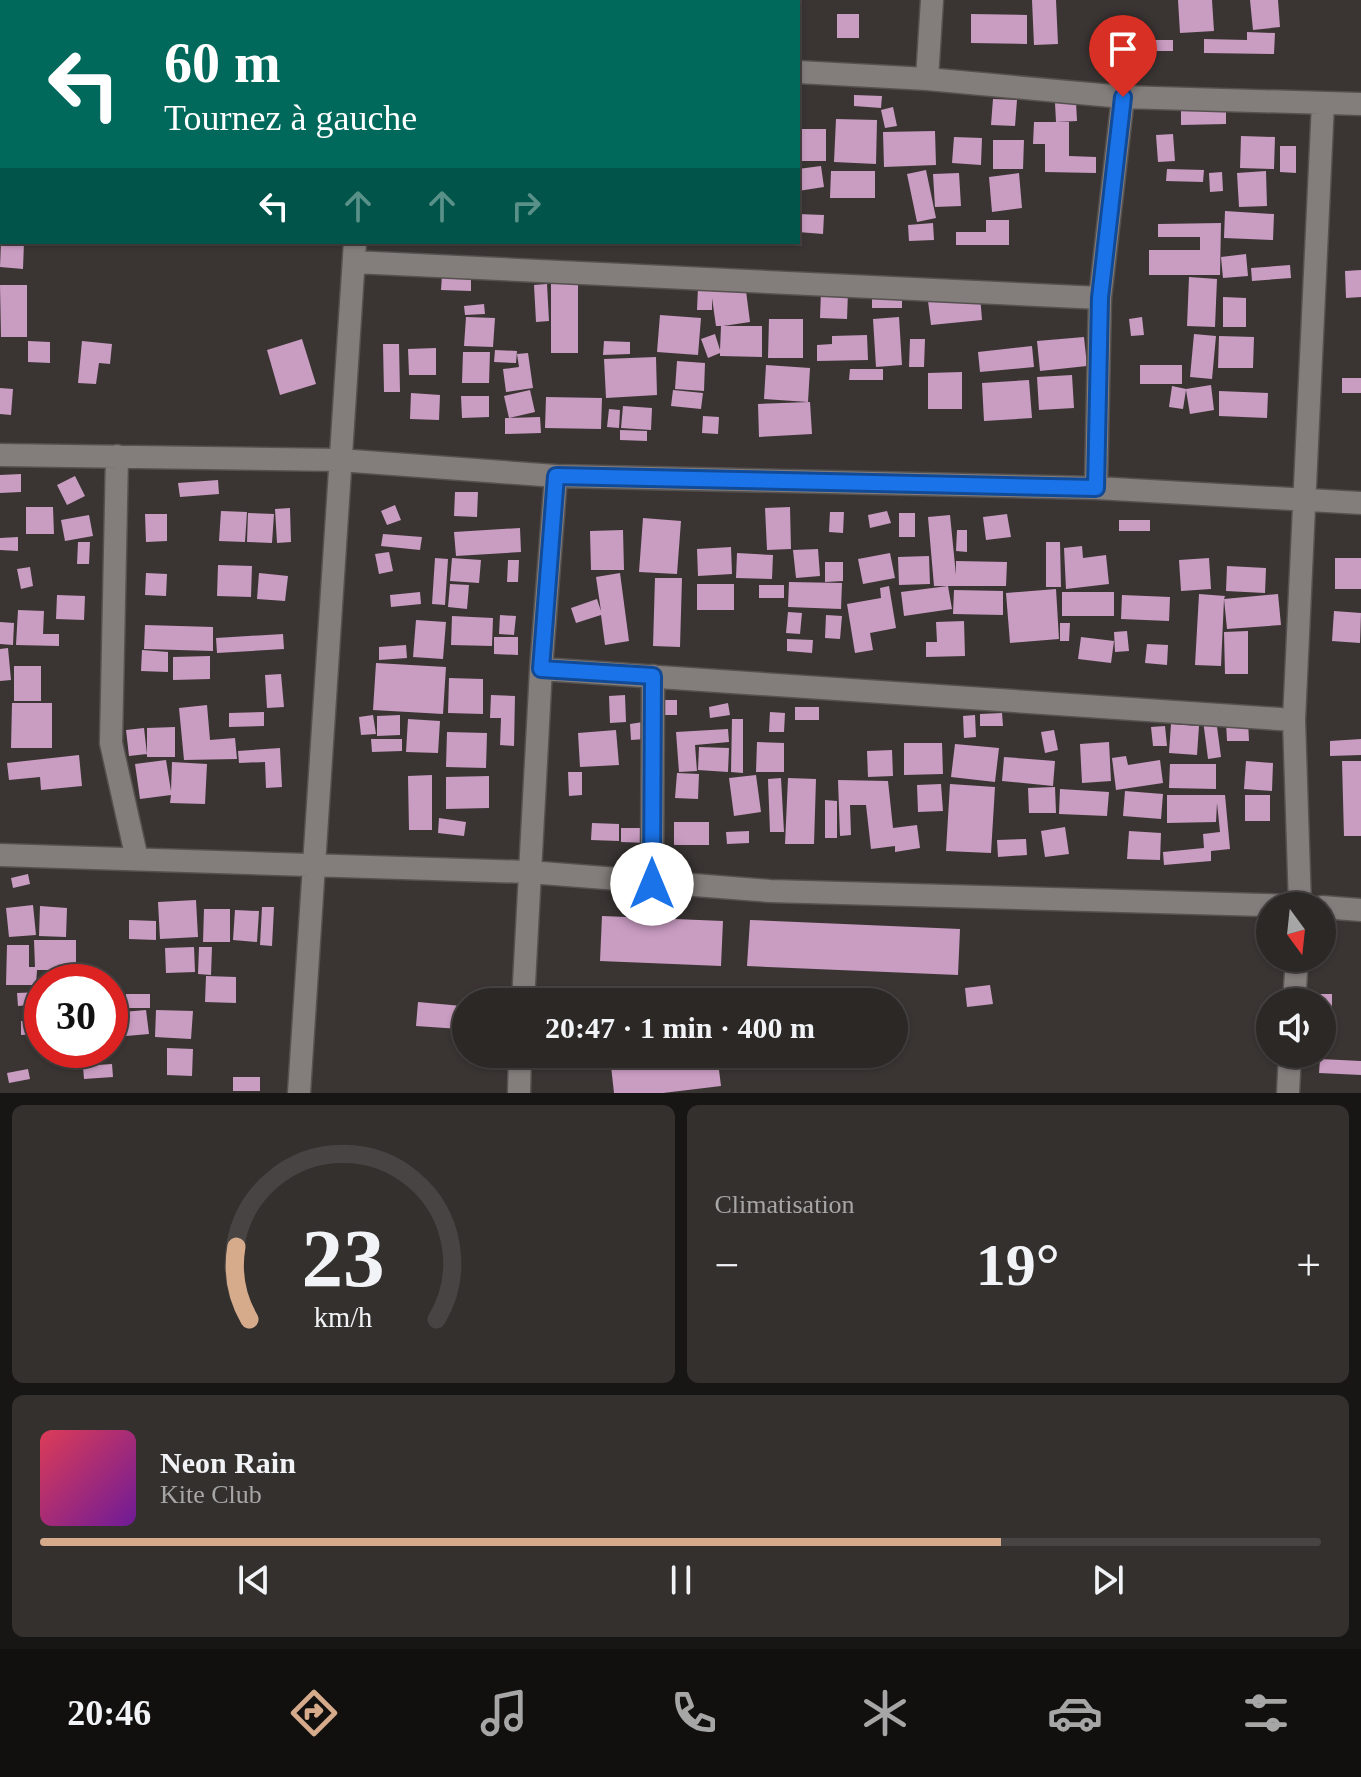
<!DOCTYPE html>
<html lang="fr">
<meta charset="utf-8">
<style>
:root{--surface:#2c2826;--page:#34302e;--text:#f1f3f6;--muted:#a6a6a7;--line:#484443;--accent:#d6ab8b}
body{margin:0;font-family:Georgia,serif;background:var(--page);color:var(--text);height:100vh;display:flex;flex-direction:column;font-size:30px;white-space:nowrap}
*{box-sizing:border-box;margin:0}
p{font-size:26px;color:var(--muted)}
.icon{flex:none;width:44px;height:44px;fill:none;stroke:currentColor;stroke-width:2;stroke-linecap:round;stroke-linejoin:round}
.map{position:relative;height:1093px;overflow:hidden}
.sheet{display:flex;flex-direction:column;gap:12px;padding:12px;background:#181615;flex:1}
.sheet>*{flex:none}
.hud{position:absolute;left:0px;top:0px;width:800px;height:244px;box-shadow:0 2px 6px #0004,0 0 0 2px var(--line);background:#00695c;color:#fff;overflow:hidden}
.needle{width:52px;rotate:165deg}
.fabs{position:absolute;left:1256px;top:892px;display:grid;gap:16px}
.fabs a{display:grid;place-items:center;width:80px;height:80px;border-radius:50%;background:var(--surface);box-shadow:0 2px 6px #0004,0 0 0 2px var(--line);font-size:40px}
.speed{position:absolute;left:24px;top:964px;display:flex;gap:16px;font-size:40px;font-weight:700;text-align:center}
.speed>*{display:grid;place-content:center;width:104px;height:104px;border-radius:50%;background:var(--surface);box-shadow:0 2px 6px #0004,0 0 0 2px var(--line);line-height:1}
.speed .limit{border:12px solid #d22;background:#fff;color:#111}
.pin{position:absolute;display:grid;place-items:center;width:68px;height:68px;color:#fff;margin:-82px -34px;border-radius:50% 50% 50% 0;rotate:-45deg;box-shadow:0 0 8px #0007}
.pin .icon{rotate:45deg}
.me{position:absolute;width:88px;margin:-44px;rotate:0deg;stroke-linejoin:round;filter:drop-shadow(0 0 6px #0008)}
.turn{display:flex;align-items:center;gap:28px;height:168px;padding:0 32px;font-size:36px}
.turn .icon{width:104px;height:104px;stroke-width:2.5}
.turn b{display:block;font-size:56px;line-height:68px}
.lanes{display:flex;align-items:center;height:76px;padding:0 32px;background:#0003;justify-content:center;gap:40px;direction:ltr}
.lanes .off{opacity:.35}
.big{font-size:60px;font-weight:700;line-height:1.1}
.sheet .widget{flex:1;display:flex;flex-direction:column;justify-content:center;gap:12px;min-width:0;padding:0 28px;border-radius:12px;background:var(--page)}
.sheet .dial{align-items:center;gap:0}
.dial svg{height:208px;overflow:visible;fill:none;stroke:var(--line);stroke-width:7;stroke-linecap:round;text-anchor:middle}
.dial text{fill:var(--text);stroke:none}
.song{display:flex;align-items:center;gap:24px}
.cover{width:96px;height:96px;border-radius:12px;background:linear-gradient(135deg,hsl(350 70% 55%),hsl(280 70% 35%))}
.played{height:8px;border-radius:4px;background:linear-gradient(90deg,var(--accent) 75%,var(--line) 75%)}
.keys{display:flex;justify-content:space-around;direction:ltr}
.heat{display:flex;justify-content:space-between;align-items:center;font-size:44px;direction:ltr}
.sheet .tiles{flex:1;display:grid;gap:12px;grid-template-columns:1fr 1fr}
.widget:last-child{grid-column:span 2}
.trip{position:absolute;left:452px;top:988px;width:456px;height:80px;border-radius:40px;background:var(--surface);box-shadow:0 2px 6px #0004,0 0 0 2px var(--line);font-weight:700;line-height:80px;text-align:center}
.tabs{display:flex;height:128px;justify-content:space-around;align-items:center;background:#12100f;color:var(--muted)}
.tabs .icon{width:56px;height:56px}
.tabs .on{color:var(--accent)}
.tabs b{font-size:36px;color:var(--text)}
.map>svg:first-child{display:block}
.building{fill:#c99cc2}
.lines{fill:none;stroke-linecap:round;stroke-linejoin:round}
.street-casing{stroke:#55514f;stroke-width:25}
.street{stroke:#837d7b;stroke-width:22}
.route-casing{stroke:#114b97;stroke-width:20}
.route{stroke:#1a73e8;stroke-width:14}
</style>
<div class="map">
<svg width="1361" height="1093" viewBox="0 0 1361 1093">
<rect width="100%" height="100%" fill="#3a3533"/>
<path class="building" d="M1032,0H1056L1058,44L1034,45Z
M1178,0H1212L1214,31L1180,33Z
M1250,0H1278L1280,27L1253,30Z
M837,14H859V38H837Z
M971,14L1027,15V44L971,43Z
M1247,32L1275,33L1274,54L1204,53V39L1247,40Z
M1151,40H1173V51H1151Z
M854,95L882,96L881,108L854,106Z
M993,99L1017,100L1015,126L991,125Z
M1076,102L1077,121L1056,122L1055,103Z
M1226,106V124L1181,125V107Z
M893,107L897,126L885,128L881,110Z
M836,119L877,120L876,164L834,162Z
M1034,122H1069V156L1096,157V173L1045,172V144H1033Z
M799,129H826V161H799Z
M935,131L936,165L884,167L883,132Z
M1173,134L1175,161L1158,162L1156,135Z
M1241,136L1275,137L1274,169L1240,168Z
M954,137L982,138L981,165L952,163Z
M993,140H1024L1023,169H993Z
M1280,146H1296V173L1280,172Z
M821,166L824,187L798,191V169Z
M1167,169L1204,170L1203,182L1166,181Z
M926,170L936,218L917,222L907,174Z
M831,171H875V198H830Z
M1266,171L1267,206L1239,207L1237,173Z
M1222,172L1223,191L1210,192L1209,173Z
M959,173L961,206L935,207L933,174Z
M1019,173L1022,208L992,212L989,177Z
M1225,211L1274,214L1273,240L1224,238Z
M798,214L824,215L823,234L798,232Z
M986,220H1009V245H956V232H986Z
M933,223L934,240L909,241L908,225Z
M1221,223L1220,275H1149V250H1200V237H1158V224Z
M1,242H24L23,269L0,267Z
M1246,254L1248,276L1223,278L1221,257Z
M1290,265L1291,278L1252,281L1251,268Z
M1361,270V297L1346,298L1345,271Z
M442,275L471,276V291L441,290Z
M1189,277L1217,279L1215,327L1187,326Z
M551,281H578V353H551Z
M745,283L750,322L723,326H762V357L720,356V353L708,358L701,339L715,334L720,350L721,326H716L712,298V310H697L698,287Z
M547,284L549,321L536,322L534,285Z
M0,285H27V337H1Z
M821,291L848,292L847,319L820,318Z
M872,294L902,295V308H872Z
M980,295L982,320L931,325L928,301Z
M1223,297L1246,298V327H1223Z
M484,304L485,314L465,315L464,306Z
M660,315L701,318L698,355L657,352Z
M466,317L495,318L493,347L464,346Z
M899,317L902,365L876,367L873,319Z
M1142,317L1144,335L1131,336L1129,319Z
M769,319H803V358H768Z
M1194,334L1216,336L1212,379L1190,377Z
M867,335L868,360L817,361V345L832,344V336Z
M1219,336L1254,337L1253,368H1218Z
M1084,337L1087,366L1040,371L1037,341Z
M302,339L316,384L280,395L267,350Z
M910,339H925L924,367H909Z
M28,341L50,342V363L28,362Z
M82,341L112,344L110,364L99,363L96,384L78,383Z
M604,341L630,342V354L603,355Z
M383,344H399L400,392H384Z
M1032,346L1034,367L980,372L978,352Z
M436,348V375H409L408,349Z
M495,350L517,351L516,363L494,362Z
M463,352H490L489,383H462Z
M528,353L533,388L506,392L503,369L519,367L517,354Z
M656,357L657,395L606,398L604,359Z
M677,361L705,363L704,391L675,389Z
M766,365L810,368L808,402L764,399Z
M1140,365H1182V384H1140Z
M850,369H883V380H849Z
M962,372V409H928V373Z
M1072,375L1074,408L1039,410L1037,377Z
M1342,378H1361V393H1342Z
M1029,380L1032,418L984,421L982,383Z
M1211,385L1214,410L1190,414L1186,390L1183,409L1169,407L1172,386L1186,389Z
M0,388L13,389L11,415L0,414Z
M530,390L535,412L509,418L504,396Z
M673,390L703,393L701,409L671,406Z
M1219,391L1268,393L1267,418L1219,416Z
M411,393L440,395L439,420L410,419Z
M461,396H489V417L462,418Z
M546,397L602,398L601,429L545,428Z
M810,402L812,434L759,437L758,404Z
M623,406L652,408L651,430L621,428Z
M609,409L620,410L619,428L607,427Z
M703,416L719,417L718,434L702,433Z
M540,417L541,433L505,434V418Z
M620,430L647,431V441L620,440Z
M21,474V492L0,493V475Z
M75,476L85,496L67,505L57,485Z
M218,480L219,494L180,497L178,483Z
M455,492H478L477,517L454,516Z
M395,505L401,520L387,525L381,511Z
M26,507H53L54,534H26Z
M790,507L791,549L767,550L765,508Z
M290,508L291,542L277,543L275,509Z
M221,511L247,512L245,542L219,541Z
M887,511L891,523L870,528L868,515Z
M830,512H844L843,533L829,532Z
M248,513L274,514L272,543L247,542Z
M899,513H915V537H899Z
M145,514H167V541L146,542Z
M1007,514L1011,537L986,540L983,517Z
M89,515L93,536L65,541L61,520Z
M950,515L956,575V561L1007,562L1006,586H934L928,517Z
M643,518L681,521L677,574L639,572Z
M1119,520H1150V531H1119Z
M520,528L521,552L456,556L454,532Z
M623,530L624,570H591L590,531Z
M957,530H967V552L956,551Z
M383,534L422,537L420,550L381,546Z
M18,537V551L0,550V538Z
M78,542H90L89,564H77Z
M1046,542H1060L1061,587H1046Z
M1082,546L1083,558L1106,555L1109,584L1066,589L1064,548Z
M731,547L732,574L698,576L697,549Z
M818,549L820,576L796,578L793,550Z
M389,552L393,571L379,574L375,554Z
M737,553L773,555L772,579L736,578Z
M890,553L895,578L863,584L858,559Z
M929,556L930,584L899,585L898,557Z
M435,558L448,559L445,605L432,604Z
M452,558L481,560L479,583L450,581Z
M1209,558L1211,589L1181,591L1179,560Z
M1335,558H1361V589H1335Z
M508,560H519L518,582H507Z
M825,562H843V581L825,582Z
M218,565L252,566L251,597L217,596Z
M1227,566L1266,568L1265,593L1226,591Z
M30,567L33,586L21,589L17,569Z
M146,573L167,574L166,596L145,595Z
M259,573L288,576L285,601L257,599Z
M620,573L629,641L605,645L601,615L576,623L571,608L597,599L601,611L596,577Z
M655,578H682L680,647L653,646Z
M789,582L842,583L841,609L788,607Z
M450,584L469,585L467,609L448,607Z
M697,584H734V610H697Z
M759,585H784V598H759Z
M889,586L896,628L870,633L873,650L855,653L847,604L881,598L880,588Z
M948,586L952,609L904,616L901,592Z
M1056,589L1059,639L1010,643L1006,593Z
M954,590L1003,591V615L953,614Z
M420,592L421,604L391,607L390,595Z
M1062,592H1114V616H1062Z
M1199,594L1225,596L1224,599L1278,594L1281,625L1227,629L1224,599L1221,666L1195,665Z
M57,595L85,596L84,620L56,619Z
M1122,595L1170,597L1169,621L1121,619Z
M18,610L44,611L43,634H59V646L16,645Z
M1334,611L1361,613L1360,643L1332,641Z
M788,612L802,613L800,634L786,633Z
M500,615L516,616L514,635L499,634Z
M826,615L842,616L840,639L825,638Z
M452,616L493,618L492,646L451,645Z
M416,620L446,622L443,659L413,657Z
M964,621L965,656L926,657V642H937L936,622Z
M0,622L14,623L13,645L0,644Z
M1060,623H1070L1069,641H1060Z
M145,625L213,627V651L144,649Z
M1127,631L1129,651L1115,652L1114,632Z
M1248,631V674H1225L1224,632Z
M283,634L284,649L217,653L216,638Z
M494,637H518V655L494,654Z
M1081,637L1114,641L1111,663L1078,659Z
M787,639L813,640L812,653L787,651Z
M1147,644L1168,645L1167,665L1145,663Z
M406,645L407,658L379,660V647Z
M8,648L11,680L0,681V649Z
M142,650L168,652V672L141,671Z
M210,656V679L173,680V657Z
M376,663L446,667L443,714L373,710Z
M14,666H41V701H14Z
M281,674L284,707L267,708L265,675Z
M449,678L483,679V714L448,713Z
M491,695L515,696L514,746L500,745L501,718H490Z
M625,695L626,722L610,723L609,696Z
M653,700H677V715H654Z
M12,703H52V748H11Z
M728,703L730,715L710,718L709,707Z
M207,705L210,740L235,738L237,759L184,760L179,708Z
M795,707H819V720H795Z
M264,712V726L229,727V713Z
M770,712L785,713L784,732H769Z
M1002,713L1003,726H980V714Z
M373,715L376,734L361,735L359,717Z
M400,715V735L377,736V716Z
M975,715L976,737L964,738L963,716Z
M408,719L440,721L438,753L406,752Z
M732,719H743V773L731,772Z
M1216,719L1221,757L1208,759L1203,720Z
M1248,721L1249,741H1227L1226,722Z
M643,722L645,739L631,740L630,724Z
M1171,724L1199,726L1197,755L1169,753Z
M1165,726L1167,746H1153L1151,727Z
M175,727V757H147V728Z
M144,728L147,754L129,756L126,730Z
M728,729L729,742L695,745L697,771L679,772L676,732Z
M616,730L619,765L580,767L578,733Z
M1054,730L1058,750L1045,753L1041,732Z
M447,732L487,733L486,768L446,767Z
M371,739H402V751L372,752Z
M1361,739V755L1330,756V741Z
M757,742L784,743V772H756Z
M1109,742L1111,781L1082,783L1080,744Z
M904,743H942L943,774L904,775Z
M955,744L999,748L995,782L951,777Z
M699,747L729,748L728,772L698,770Z
M280,748L282,787L266,788L265,762L239,763L238,751Z
M892,750L893,776L868,777L867,751Z
M79,755L82,786L41,790L40,777L9,780L7,763Z
M1126,756L1128,765L1160,760L1163,783L1116,790L1112,758Z
M1004,757L1055,761L1053,786L1002,781Z
M166,760L171,791L172,762L207,764L205,804L170,803L171,795L140,799L135,764Z
M1246,761L1273,763L1272,791L1244,789Z
M1342,761H1361V836H1344Z
M1170,764H1216V789L1169,788Z
M568,772H582V795L569,796Z
M677,773L699,774L698,799L675,798Z
M432,775V830H409L408,776Z
M756,775L761,812L734,816L729,778Z
M489,776V808L446,809V777Z
M781,778L784,832H770L768,779Z
M788,778L816,779L814,844H785Z
M838,780L888,781L893,828L917,825L920,848L895,852V846L871,849L866,805H850L851,835L840,836Z
M941,784L943,811L918,812L917,785Z
M950,784L995,787L991,853L946,851Z
M1055,787L1056,813H1029L1028,788Z
M1060,789L1109,792L1107,816L1059,814Z
M1125,791L1163,794L1161,819L1123,816Z
M1167,795H1225L1230,849L1211,851V861L1164,865L1163,852L1204,848L1203,834L1220,832L1217,803L1216,822L1167,823Z
M1245,795H1270V821H1245Z
M825,800L837,801V838H825Z
M439,818L466,822L464,836L438,833Z
M674,822H709V845H674Z
M592,823L619,824V841L591,840Z
M1065,827L1069,854L1045,857L1041,831Z
M621,828H647V843L621,842Z
M749,831V843L727,844L726,832Z
M1129,831L1161,833L1160,860L1127,859Z
M1026,839L1027,855L998,857L997,840Z
M28,874L30,884L13,888L11,878Z
M196,900L198,937L160,939L158,902Z
M33,905L36,935L9,937L6,908Z
M40,906L67,908L66,937L39,936Z
M262,907H274L272,946L260,945Z
M204,909H230V942H203Z
M235,910L259,911L257,942L233,940Z
M602,916L723,921L721,966L600,961Z
M129,920L156,921V940L129,939Z
M750,920L960,929L958,975L747,966Z
M34,940H76V970H37L36,985H6L7,945H29V967H35Z
M194,947L195,972L166,973L165,948Z
M199,947H212L211,975L198,974Z
M206,976L236,977V1003L205,1002Z
M990,985L993,1004L967,1007L965,988Z
M42,992V1004L18,1006L17,993Z
M126,994H150V1008H126Z
M1311,994H1332V1017H1322V1002H1311Z
M418,1002L462,1006L460,1029L416,1026Z
M146,1010L149,1034L126,1036L123,1012Z
M156,1010L193,1011L191,1039L155,1037Z
M21,1021H37L38,1034L21,1035Z
M167,1048L193,1049L192,1076L167,1075Z
M714,1054H717L721,1086L663,1093H614L611,1066Z
M1320,1059L1361,1061V1075L1319,1073Z
M112,1064L113,1077L84,1079L83,1066Z
M28,1069L30,1079L9,1083L7,1073Z
M233,1077H260V1091H233Z"/>
<g class="lines">
<defs>
<path id="street" d="M362,2V0
M0,49H2
M798,72L927,79L1123,97L1361,104
M927,79L932,0
M354,262L1100,298
M0,455L339,460L556,476L1096,488L1361,503
M117,456L111,743L137,859
M1096,488L1100,298L1123,97
M541,669L1294,720
M0,855L529,872L770,891L1295,906
M652,884L653,676
M1300,906L1294,720L1323,103
M1322,907L1361,910
M523,1002L541,669L556,476
M1294,1002L1297,958
M299,1093L355,242
M519,1093L520,1054
M1288,1093L1290,1054"/>
</defs>
<use href="#street" class="street-casing"/>
<use href="#street" class="street"/>
</g>
<g class="lines">
<defs>
<path id="route" d="M652,884L653,676L541,669L556,476L1096,488L1100,298L1123,97"/>
</defs>
<use href="#route" class="route-casing"/>
<use href="#route" class="route"/>
</g>
</svg>
<div class="fabs">
<a><svg class="needle" viewBox="-14 -14 28 28"><path d="M0-13l5 13h-10z" fill="#e53935"/><path d="M0 13l5-13h-10z" fill="#a6a6a7"/></svg></a>
<a><svg class="icon" aria-label="sound" viewBox="0 0 24 24"><path d="M4 9h4l5-4v14l-5-4H4zM17 9q2 3 0 6"/></svg></a>
</div>
<div class="speed"><div class="limit">30</div></div>
<div class="pin" style="left:1123px;top:97px;background:#d93025"><svg class="icon" aria-label="arrive" viewBox="0 0 24 24"><path d="M6 21V4h12l-3 4 3 4H6"/></svg></div>
<svg class="me" style="left:652px;top:884px" viewBox="-20 -20 40 40"><circle r="19" fill="#fff"/><path d="M0-13L10 11 0 6-10 11z" fill="#1a73e8"/></svg>
<div class="trip">20:47 · 1 min · 400 m</div>
<div class="hud">
<div class="turn"><svg class="icon" aria-label="left" viewBox="0 0 24 24"><path d="M17 20v-9H6M10 6l-5 5 5 5"/></svg><div><b>60 m</b>Tournez à gauche</div></div>
<div class="lanes"><svg class="icon" aria-label="left" viewBox="0 0 24 24"><path d="M17 20v-9H6M10 6l-5 5 5 5"/></svg><svg class="icon off" aria-label="ahead" viewBox="0 0 24 24"><path d="M12 20V5M6 11l6-6 6 6"/></svg><svg class="icon off" aria-label="ahead" viewBox="0 0 24 24"><path d="M12 20V5M6 11l6-6 6 6"/></svg><svg class="icon off" aria-label="right" viewBox="0 0 24 24"><path d="M7 20v-9h11M14 6l5 5-5 5"/></svg></div>
</div>
</div>
<section class="sheet">
<div class="tiles">
<div class="widget dial"><svg viewBox="0 0 100 80">
<path d="M14 69A42 42 0 1 1 86 69"/>
<path d="M14 69A42 42 0 0 1 9 41" stroke="#d6ab8b"/>
<text x="50" y="56" font-size="32" font-weight="700">23</text>
<text x="50" y="72" font-size="11">km/h</text>
</svg></div>
<div class="widget"><p>Climatisation</p>
<div class="heat"><a>−</a><b class="big">19°</b><a>+</a></div>
</div>
<div class="widget">
<div class="song"><i class="cover"></i><div><b>Neon Rain</b><p>Kite Club</p></div></div>
<div class="played"></div>
<div class="keys"><svg class="icon" aria-label="previous" viewBox="0 0 24 24"><path d="M18 5L8 12l10 7zM5 5v14"/></svg><svg class="icon" aria-label="pause" viewBox="0 0 24 24"><path d="M8 5v14M16 5v14"/></svg><svg class="icon" aria-label="next" viewBox="0 0 24 24"><path d="M6 5l10 7-10 7zM19 5v14"/></svg></div>
</div>
</div>
</section>
<nav class="tabs">
<b>20:46</b>
<svg class="icon on" aria-label="directions" viewBox="0 0 24 24"><path d="M12 3l9 9-9 9-9-9zM9 14v-3h6M13 9l2 2-2 2"/></svg>
<svg class="icon" aria-label="music" viewBox="0 0 24 24"><path d="M9 18V5l10-2v13"/><circle cx="6" cy="18" r="3"/><circle cx="16" cy="16" r="3"/></svg>
<svg class="icon" aria-label="phone" viewBox="0 0 24 24"><path d="M5 4h4l2 5-3 2q2 4 5 5l2-3 5 2v4C11 20 4 13 5 4z"/></svg>
<svg class="icon" aria-label="climate" viewBox="0 0 24 24"><path d="M12 3v18M4 7l16 10M4 17L20 7"/></svg>
<svg class="icon" aria-label="car" viewBox="0 0 24 24"><path d="M5 17H2v-5l4-1 3-4h7l3 4 3 1v5h-3M9 17h6M6 11h13"/><circle cx="7" cy="17" r="2"/><circle cx="17" cy="17" r="2"/></svg>
<svg class="icon" aria-label="filters" viewBox="0 0 24 24"><path d="M4 7h16M4 17h16"/><circle cx="9" cy="7" r="2"/><circle cx="15" cy="17" r="2"/></svg>
</nav>
